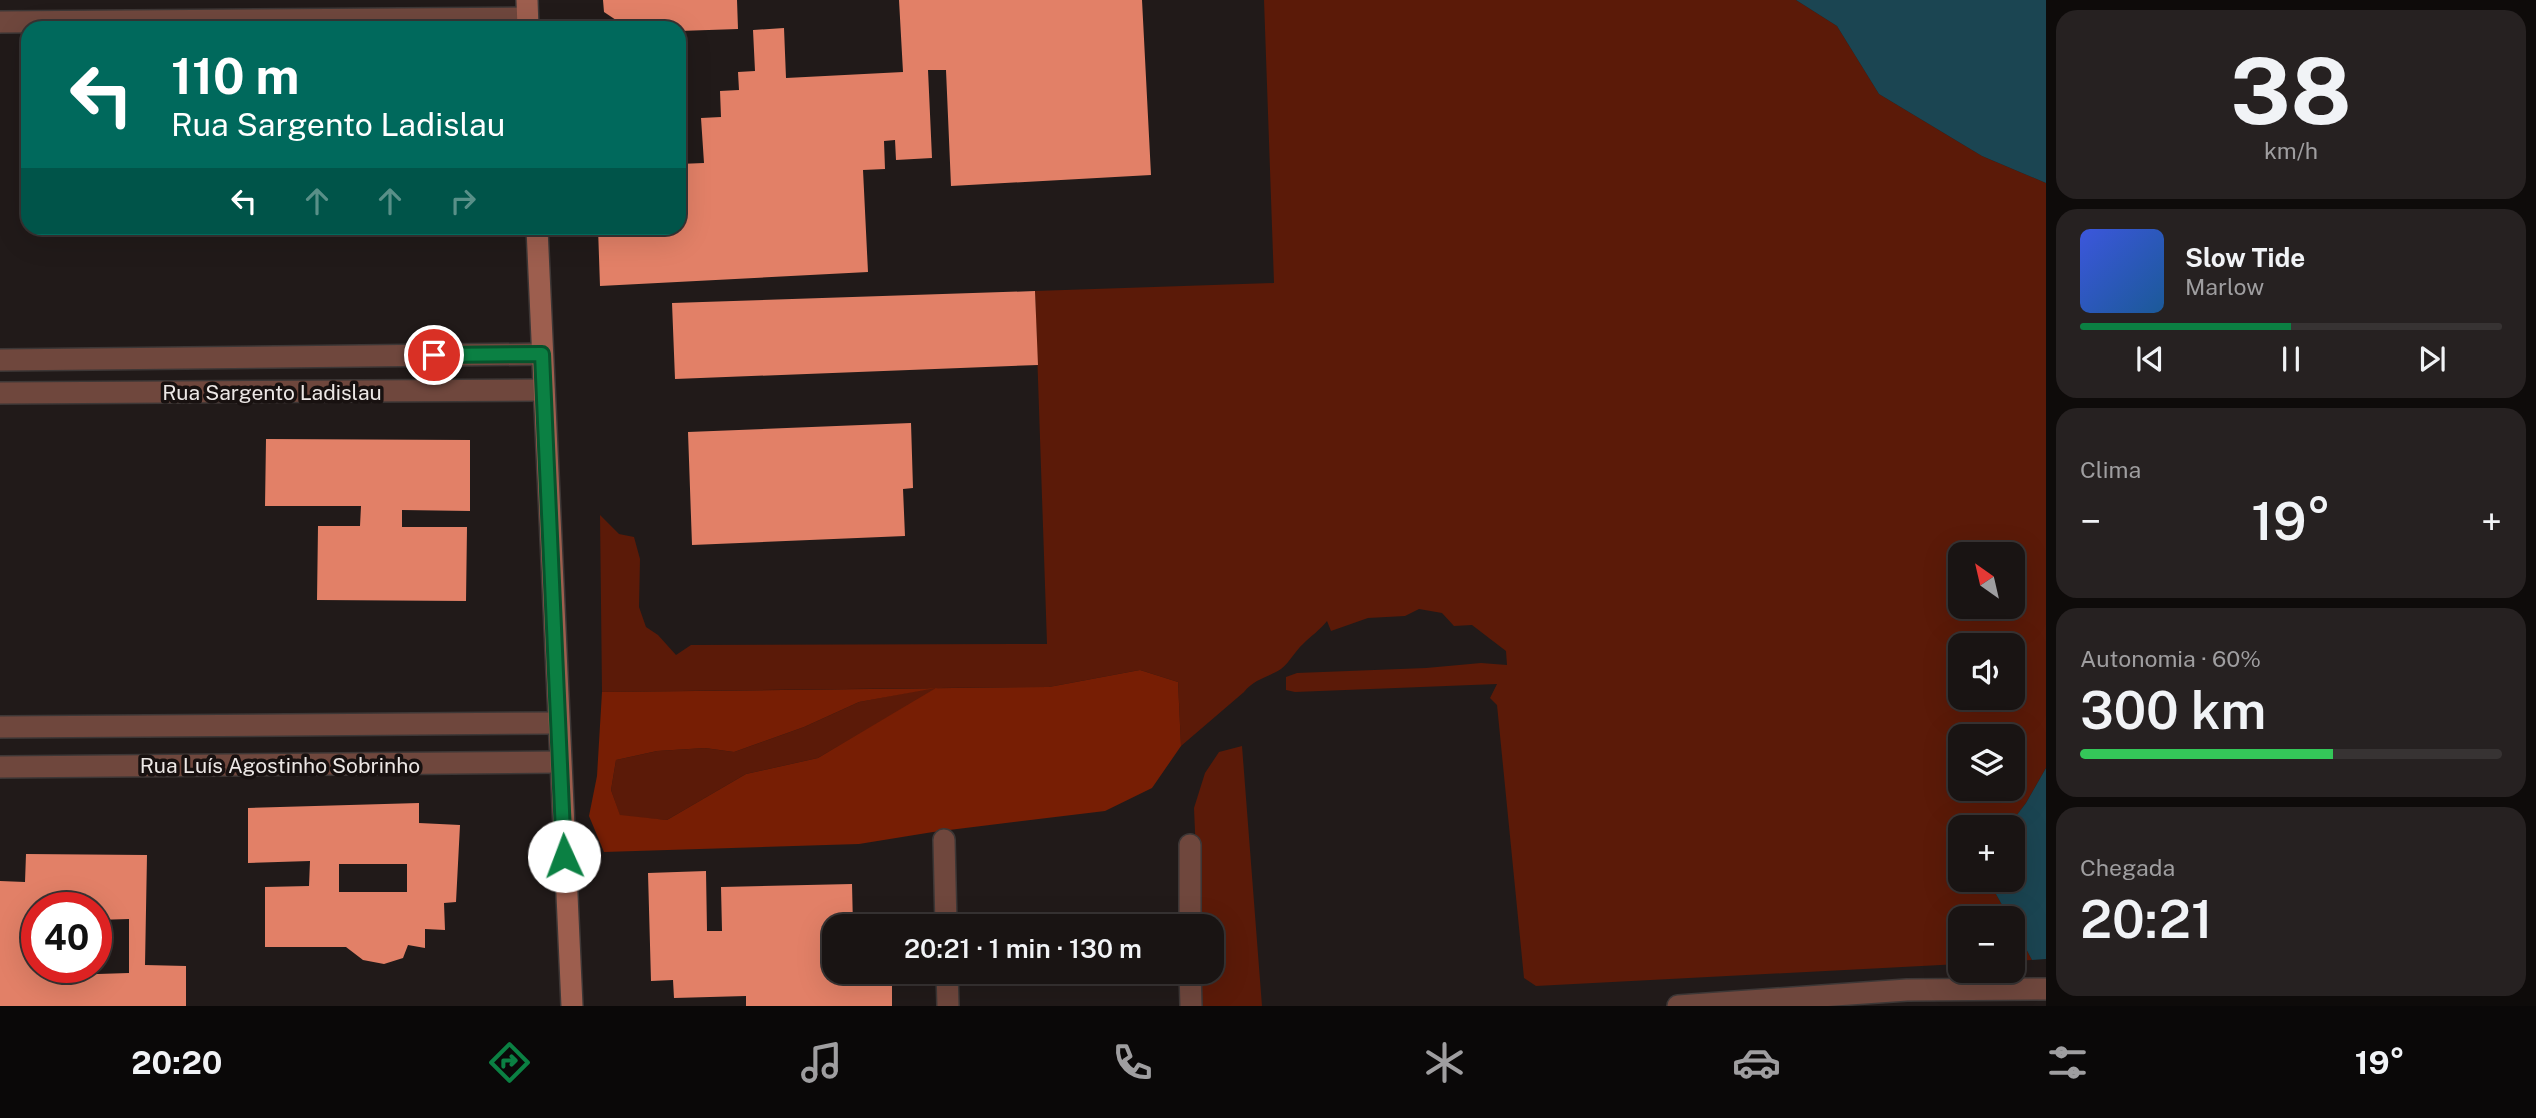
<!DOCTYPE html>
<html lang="pt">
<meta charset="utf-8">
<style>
:root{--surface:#191413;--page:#262121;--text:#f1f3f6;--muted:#9f9ea0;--line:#373333;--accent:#0b8043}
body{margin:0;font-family:"Public Sans",sans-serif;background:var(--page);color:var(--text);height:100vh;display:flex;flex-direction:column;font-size:26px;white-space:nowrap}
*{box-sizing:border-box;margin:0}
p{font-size:23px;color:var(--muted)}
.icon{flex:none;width:38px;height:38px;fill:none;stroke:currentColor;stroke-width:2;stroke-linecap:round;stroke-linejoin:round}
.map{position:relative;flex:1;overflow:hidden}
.panel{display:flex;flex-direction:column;gap:10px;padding:10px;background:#0e0b0a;width:490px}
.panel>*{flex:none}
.hud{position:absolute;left:21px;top:21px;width:665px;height:214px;border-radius:21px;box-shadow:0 7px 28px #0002,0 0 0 2px var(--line);background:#00695c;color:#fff;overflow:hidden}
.needle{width:46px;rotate:326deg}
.fabs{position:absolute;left:1948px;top:542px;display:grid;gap:14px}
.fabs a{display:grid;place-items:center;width:77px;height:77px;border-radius:14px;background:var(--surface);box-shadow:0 7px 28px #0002,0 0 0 2px var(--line);font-size:35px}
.speed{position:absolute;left:21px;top:892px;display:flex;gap:14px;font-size:35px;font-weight:700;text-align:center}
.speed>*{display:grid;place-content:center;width:91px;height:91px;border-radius:50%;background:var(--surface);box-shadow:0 7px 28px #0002,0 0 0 2px var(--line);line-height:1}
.speed .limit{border:10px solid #d22;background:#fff;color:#111}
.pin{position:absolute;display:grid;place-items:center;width:60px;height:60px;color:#fff;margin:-30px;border:4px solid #fff;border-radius:50%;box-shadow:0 2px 7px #0007}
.me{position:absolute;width:77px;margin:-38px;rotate:358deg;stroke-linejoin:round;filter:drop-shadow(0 0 5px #0008)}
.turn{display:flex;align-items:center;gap:24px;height:147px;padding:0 35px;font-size:32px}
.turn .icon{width:91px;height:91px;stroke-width:2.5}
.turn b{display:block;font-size:49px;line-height:60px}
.lanes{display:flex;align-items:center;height:66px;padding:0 35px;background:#0003;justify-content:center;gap:35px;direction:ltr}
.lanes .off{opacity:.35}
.big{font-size:52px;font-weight:600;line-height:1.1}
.panel .card{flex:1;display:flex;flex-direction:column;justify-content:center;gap:10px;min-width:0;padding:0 24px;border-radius:21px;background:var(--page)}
.panel .dial{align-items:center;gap:0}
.dial b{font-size:91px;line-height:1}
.song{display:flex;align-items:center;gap:21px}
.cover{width:84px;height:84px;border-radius:10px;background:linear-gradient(135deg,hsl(230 70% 55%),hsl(210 70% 35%))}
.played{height:7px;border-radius:4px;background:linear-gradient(90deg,var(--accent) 50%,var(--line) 50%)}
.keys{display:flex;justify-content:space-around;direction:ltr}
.heat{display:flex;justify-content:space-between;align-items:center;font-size:38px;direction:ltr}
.charge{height:10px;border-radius:5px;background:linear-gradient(90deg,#34c759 60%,var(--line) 0)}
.trip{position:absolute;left:822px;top:914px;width:402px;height:70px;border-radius:21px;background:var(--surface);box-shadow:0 7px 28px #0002,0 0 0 2px var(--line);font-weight:600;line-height:70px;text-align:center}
.dock{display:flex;height:112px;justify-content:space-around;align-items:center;background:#0a0808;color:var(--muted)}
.dock .icon{width:49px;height:49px}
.dock .active{color:var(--accent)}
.dock b{font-size:32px;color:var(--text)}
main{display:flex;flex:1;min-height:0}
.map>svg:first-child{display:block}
.green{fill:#5b1a08;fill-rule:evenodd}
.forest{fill:#771e04;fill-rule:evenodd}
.water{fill:#1b4552}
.building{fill:#e28067;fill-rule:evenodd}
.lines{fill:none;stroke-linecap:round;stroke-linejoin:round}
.street-casing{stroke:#3d3736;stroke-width:24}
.secondary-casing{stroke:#3d3736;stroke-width:24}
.street{stroke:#6f473d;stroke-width:21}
.secondary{stroke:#9d5e4e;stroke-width:21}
.route-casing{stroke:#07532c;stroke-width:18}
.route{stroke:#0b8043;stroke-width:12}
.labels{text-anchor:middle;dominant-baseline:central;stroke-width:7;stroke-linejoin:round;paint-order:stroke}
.street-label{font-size:21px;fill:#ece7e5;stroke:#181110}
</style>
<main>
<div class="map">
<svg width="2046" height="1006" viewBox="0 0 2046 1006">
<rect width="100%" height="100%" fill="#211a19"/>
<path class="green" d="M1264,0H1796L1837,26L1879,94L1982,156L2046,183V768L2026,803L2007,828H1960V880H1988L2010,919H1960V964L1536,986L1524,978L1497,705L1490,698L1497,684L1295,692L1286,690V677L1297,673L1426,668L1481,663L1507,665L1506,651L1472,625L1454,626L1442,613L1419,609L1405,616L1368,618L1331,631L1327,621C1320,630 1311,636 1303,644C1295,651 1290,662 1281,669C1267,678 1254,679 1244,692L1181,746L1178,682L1140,670L1049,687L938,688L818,758L746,774L667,820L620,816L611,790L616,760L657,751L705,748L734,752L804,727L859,702L932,688L602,692L600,515L619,534L634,537L640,559L639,607L646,627L658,635L676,655L691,645L1047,644L1035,291L1274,283ZM1960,555H2012V607H1960ZM1960,646H2012V698H1960ZM1960,737H2012V789H1960Z
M1242,746L1262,1006H1202L1200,971H1213V926H1199L1194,808L1205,773L1219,752Z
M2013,924L2032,960L2013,961Z"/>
<path class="forest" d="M1140,670L1178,682L1181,746L1152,788L1105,811L933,832L859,844L604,852L589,816L597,776L602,692L1049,687ZM936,688L818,758L746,774L667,820L620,815L611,790L616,760L657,751L705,748L734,752L804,727L859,702Z"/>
<path class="water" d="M1796,0H2046V183L1982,156L1879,94L1837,26Z
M2046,768V959L2032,960L2013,924L2012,919H2010L1988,880H2012V828H2007L2026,803Z"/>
<path class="building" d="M603,0H737L738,29L679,31V28H628L604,12Z
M899,0H1142L1151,175L951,186L946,70H928L932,158L896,160L895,140L884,141L885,169L863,170L868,272L600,286L598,228H679V164L704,163L701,118L721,117L720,91L739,90L738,72L755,71L753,30L784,28L786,78L903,72Z
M1035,291L1038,365L675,379L672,303Z
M911,423L913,488L903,489L905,536L692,545L688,432Z
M266,439L470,440V511L402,510V527H467L466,601L317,600L318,526H360L361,506H265Z
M419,803V823L460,825L456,902L444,903L445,930L425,929V948L408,945L403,958L384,964L363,960L346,947H265V887L309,886L310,861L248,863V808ZM339,864H407V892H339Z
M26,854L147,855L145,965L186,966V1006H0V881L25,882ZM37,908H96V920L129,919V973L66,975V968H37Z
M706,871L707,931H722L721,887L852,884L853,926H835V971H892V1006H746V996L674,998L673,980L651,981L648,873Z"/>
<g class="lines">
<defs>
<path id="street" d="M0,22L527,18
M0,360L542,354
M0,393L544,390
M0,727L558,723
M0,767L560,762
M944,840L946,926
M1190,845V926
M947,971L948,1006
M1190,971L1191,1006
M1678,1006L1907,990L2046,989"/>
<path id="secondary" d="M527,0L528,28
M537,228L572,1006"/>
</defs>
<use href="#street" class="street-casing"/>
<use href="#secondary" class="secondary-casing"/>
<use href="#street" class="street"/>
<use href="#secondary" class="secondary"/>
</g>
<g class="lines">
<defs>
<path id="route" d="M434,355L542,354L564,856"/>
</defs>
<use href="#route" class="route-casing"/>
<use href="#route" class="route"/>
</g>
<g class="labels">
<g class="street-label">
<text x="272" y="392">Rua Sargento Ladislau</text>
<text x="280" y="765">Rua Luís Agostinho Sobrinho</text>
</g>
</g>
</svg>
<div class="fabs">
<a><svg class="needle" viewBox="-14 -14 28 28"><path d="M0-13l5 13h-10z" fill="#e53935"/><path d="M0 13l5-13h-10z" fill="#9f9ea0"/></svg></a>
<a><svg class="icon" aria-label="sound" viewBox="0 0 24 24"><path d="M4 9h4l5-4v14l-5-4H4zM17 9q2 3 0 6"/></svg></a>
<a><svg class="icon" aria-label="layers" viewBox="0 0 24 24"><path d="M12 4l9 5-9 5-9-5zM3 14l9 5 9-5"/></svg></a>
<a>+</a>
<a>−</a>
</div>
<div class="speed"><div class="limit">40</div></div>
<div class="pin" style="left:434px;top:355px;background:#d93025"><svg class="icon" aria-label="arrive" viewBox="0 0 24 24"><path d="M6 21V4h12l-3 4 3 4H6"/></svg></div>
<svg class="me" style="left:564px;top:856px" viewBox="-20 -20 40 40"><circle r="19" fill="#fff"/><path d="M0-13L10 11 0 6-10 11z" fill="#0b8043"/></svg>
<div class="trip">20:21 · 1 min · 130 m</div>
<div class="hud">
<div class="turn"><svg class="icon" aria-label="left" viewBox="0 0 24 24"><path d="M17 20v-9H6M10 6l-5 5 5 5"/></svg><div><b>110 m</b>Rua Sargento Ladislau</div></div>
<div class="lanes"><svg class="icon" aria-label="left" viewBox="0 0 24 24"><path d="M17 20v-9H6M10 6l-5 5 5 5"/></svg><svg class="icon off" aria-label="ahead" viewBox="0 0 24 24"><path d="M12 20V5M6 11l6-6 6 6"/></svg><svg class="icon off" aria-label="ahead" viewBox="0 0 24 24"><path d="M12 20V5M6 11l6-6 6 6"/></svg><svg class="icon off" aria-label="right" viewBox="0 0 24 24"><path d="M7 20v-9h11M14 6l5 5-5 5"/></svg></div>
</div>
</div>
<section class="panel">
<div class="card dial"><b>38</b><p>km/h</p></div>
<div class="card">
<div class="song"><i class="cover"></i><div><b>Slow Tide</b><p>Marlow</p></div></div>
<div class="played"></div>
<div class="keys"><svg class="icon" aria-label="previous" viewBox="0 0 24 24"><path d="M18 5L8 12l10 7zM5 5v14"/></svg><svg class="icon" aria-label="pause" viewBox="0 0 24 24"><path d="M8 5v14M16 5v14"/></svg><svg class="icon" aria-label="next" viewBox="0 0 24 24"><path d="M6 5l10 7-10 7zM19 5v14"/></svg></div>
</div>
<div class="card"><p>Clima</p>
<div class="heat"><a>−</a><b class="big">19°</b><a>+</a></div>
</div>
<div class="card"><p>Autonomia · 60%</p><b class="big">300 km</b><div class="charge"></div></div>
<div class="card"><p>Chegada</p><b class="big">20:21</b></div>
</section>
</main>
<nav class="dock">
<b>20:20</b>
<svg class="icon active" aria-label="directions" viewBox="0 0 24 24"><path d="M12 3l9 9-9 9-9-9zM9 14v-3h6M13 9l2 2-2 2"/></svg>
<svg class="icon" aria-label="music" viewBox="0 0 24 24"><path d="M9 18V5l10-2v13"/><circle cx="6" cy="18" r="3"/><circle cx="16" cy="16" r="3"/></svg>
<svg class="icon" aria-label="phone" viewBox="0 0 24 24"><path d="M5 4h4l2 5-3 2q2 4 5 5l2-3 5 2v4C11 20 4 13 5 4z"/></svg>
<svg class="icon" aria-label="climate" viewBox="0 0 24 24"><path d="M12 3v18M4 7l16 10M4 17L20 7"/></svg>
<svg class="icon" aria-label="car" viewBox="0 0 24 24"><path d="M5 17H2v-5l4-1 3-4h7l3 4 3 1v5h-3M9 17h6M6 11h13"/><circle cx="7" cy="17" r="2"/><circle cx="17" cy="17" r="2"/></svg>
<svg class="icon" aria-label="filters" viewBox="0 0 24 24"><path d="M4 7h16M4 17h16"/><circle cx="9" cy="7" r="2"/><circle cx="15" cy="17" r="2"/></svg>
<b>19°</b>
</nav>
